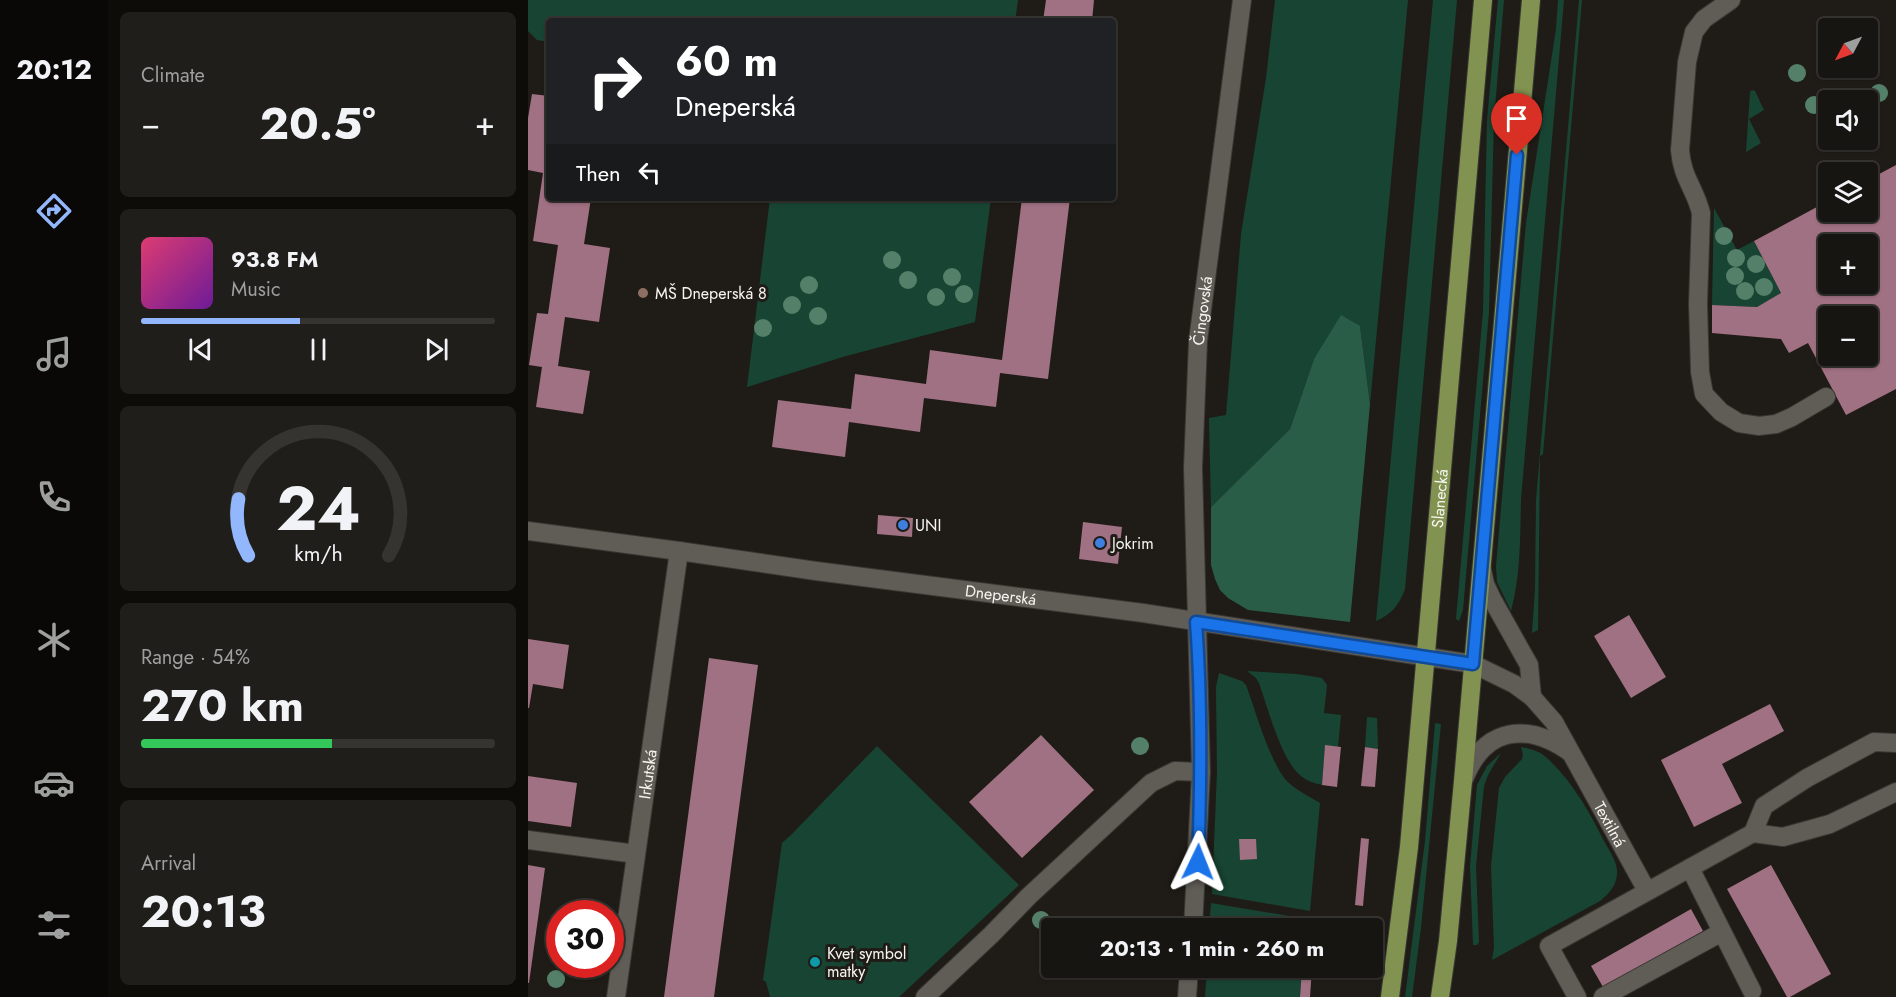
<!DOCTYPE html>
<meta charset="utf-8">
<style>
:root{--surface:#171511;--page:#201e1a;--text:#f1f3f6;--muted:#9e9f9f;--line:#363431;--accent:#93b7fd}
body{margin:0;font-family:Jost,sans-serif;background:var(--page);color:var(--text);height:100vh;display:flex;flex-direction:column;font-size:22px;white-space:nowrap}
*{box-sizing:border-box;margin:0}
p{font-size:20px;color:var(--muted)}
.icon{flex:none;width:33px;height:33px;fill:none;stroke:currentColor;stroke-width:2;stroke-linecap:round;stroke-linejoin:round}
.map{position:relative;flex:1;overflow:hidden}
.side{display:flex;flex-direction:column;gap:12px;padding:12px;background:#0d0c09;width:420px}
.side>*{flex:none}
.hud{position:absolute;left:18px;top:18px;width:570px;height:183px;border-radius:6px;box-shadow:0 2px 4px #0004,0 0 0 2px var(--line);background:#202124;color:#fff;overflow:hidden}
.needle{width:39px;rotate:229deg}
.fabs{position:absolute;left:1290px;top:18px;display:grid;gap:12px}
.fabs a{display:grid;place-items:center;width:60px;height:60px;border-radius:6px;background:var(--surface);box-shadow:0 2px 4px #0004,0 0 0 2px var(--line);font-size:30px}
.speed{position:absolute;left:18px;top:900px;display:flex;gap:12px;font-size:30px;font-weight:700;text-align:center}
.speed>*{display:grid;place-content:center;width:78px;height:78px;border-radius:50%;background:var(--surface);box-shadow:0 2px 4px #0004,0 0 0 2px var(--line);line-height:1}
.speed .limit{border:9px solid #d22;background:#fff;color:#111}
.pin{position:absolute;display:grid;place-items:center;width:51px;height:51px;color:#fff;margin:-62px -26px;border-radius:50% 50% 50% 0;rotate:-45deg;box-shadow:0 0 6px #0007}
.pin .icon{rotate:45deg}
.me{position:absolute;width:66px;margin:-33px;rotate:2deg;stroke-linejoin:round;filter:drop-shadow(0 0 4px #0008)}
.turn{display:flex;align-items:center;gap:21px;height:126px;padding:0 30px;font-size:27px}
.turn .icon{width:78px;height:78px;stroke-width:2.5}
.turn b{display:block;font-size:42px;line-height:51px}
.then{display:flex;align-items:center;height:57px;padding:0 30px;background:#0003;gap:12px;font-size:22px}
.big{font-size:45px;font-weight:700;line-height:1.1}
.side .tile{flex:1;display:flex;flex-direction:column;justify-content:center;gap:9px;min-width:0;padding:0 21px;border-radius:9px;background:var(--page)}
.side .dial{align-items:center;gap:0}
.dial svg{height:156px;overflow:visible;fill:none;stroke:var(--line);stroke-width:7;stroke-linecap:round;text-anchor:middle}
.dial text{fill:var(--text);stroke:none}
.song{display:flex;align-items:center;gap:18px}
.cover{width:72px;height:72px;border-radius:9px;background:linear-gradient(135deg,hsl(340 70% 55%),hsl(280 70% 35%))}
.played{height:6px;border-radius:3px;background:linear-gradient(90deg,var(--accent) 45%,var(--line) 45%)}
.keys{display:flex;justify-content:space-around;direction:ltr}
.heat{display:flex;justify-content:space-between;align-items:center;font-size:33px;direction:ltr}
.charge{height:9px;border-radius:4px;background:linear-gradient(90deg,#34c759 54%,var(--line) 0)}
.trip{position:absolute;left:513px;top:918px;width:342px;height:60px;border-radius:6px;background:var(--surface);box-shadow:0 2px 4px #0004,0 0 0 2px var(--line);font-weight:700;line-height:60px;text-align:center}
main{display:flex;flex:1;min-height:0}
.dock{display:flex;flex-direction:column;width:108px;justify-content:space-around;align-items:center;background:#090807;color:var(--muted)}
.dock .icon{width:42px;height:42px}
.dock .current{color:var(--accent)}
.dock b{font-size:27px;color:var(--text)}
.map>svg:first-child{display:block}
.green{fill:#184533}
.forest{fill:#295d47}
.building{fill:#a07083;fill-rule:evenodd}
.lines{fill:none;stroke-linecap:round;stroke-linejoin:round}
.minor-casing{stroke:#393733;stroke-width:20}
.major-casing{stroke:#393733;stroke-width:20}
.minor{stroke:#605c56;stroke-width:18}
.major{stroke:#829351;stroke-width:18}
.tree{fill:#54806a}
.route-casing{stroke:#114b97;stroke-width:15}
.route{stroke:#1a73e8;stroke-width:10}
.education-dot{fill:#8d6e63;stroke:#1f1c17;stroke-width:2}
.shop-dot{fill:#3f7fe0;stroke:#1f1c17;stroke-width:2}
.culture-dot{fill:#0f9aa8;stroke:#1f1c17;stroke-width:2}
.labels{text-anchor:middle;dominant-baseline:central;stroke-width:6;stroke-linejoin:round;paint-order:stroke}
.poi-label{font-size:16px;fill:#f7f5f1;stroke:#1f1c17;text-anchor:start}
.street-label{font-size:16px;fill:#f7f5f1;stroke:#1f1c17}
</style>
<main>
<nav class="dock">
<b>20:12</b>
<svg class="icon current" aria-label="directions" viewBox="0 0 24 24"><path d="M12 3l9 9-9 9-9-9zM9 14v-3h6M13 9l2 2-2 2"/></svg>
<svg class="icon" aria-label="music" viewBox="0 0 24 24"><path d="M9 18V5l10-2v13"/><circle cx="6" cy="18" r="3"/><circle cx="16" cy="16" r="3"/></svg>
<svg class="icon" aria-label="phone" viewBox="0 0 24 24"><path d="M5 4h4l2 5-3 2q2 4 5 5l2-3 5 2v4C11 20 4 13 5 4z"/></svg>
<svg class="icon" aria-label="climate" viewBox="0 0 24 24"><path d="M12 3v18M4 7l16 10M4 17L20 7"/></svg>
<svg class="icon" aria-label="car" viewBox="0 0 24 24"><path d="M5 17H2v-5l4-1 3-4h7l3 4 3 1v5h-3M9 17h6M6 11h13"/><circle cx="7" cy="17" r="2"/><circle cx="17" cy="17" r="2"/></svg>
<svg class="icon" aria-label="filters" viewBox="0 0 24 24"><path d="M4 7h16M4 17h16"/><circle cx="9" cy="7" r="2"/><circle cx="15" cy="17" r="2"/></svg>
</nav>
<section class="side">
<div class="tile"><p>Climate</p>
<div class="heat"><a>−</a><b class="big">20.5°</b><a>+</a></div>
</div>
<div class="tile">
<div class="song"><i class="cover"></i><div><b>93.8 FM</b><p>Music</p></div></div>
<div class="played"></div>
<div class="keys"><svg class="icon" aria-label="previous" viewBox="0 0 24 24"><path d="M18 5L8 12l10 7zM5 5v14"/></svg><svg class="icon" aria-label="pause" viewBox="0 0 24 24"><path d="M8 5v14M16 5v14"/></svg><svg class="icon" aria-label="next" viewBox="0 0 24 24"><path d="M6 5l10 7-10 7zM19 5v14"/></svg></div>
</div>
<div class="tile dial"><svg viewBox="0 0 100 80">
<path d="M14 69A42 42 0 1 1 86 69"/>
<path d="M14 69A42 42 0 0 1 9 40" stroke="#93b7fd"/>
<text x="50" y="56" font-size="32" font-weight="700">24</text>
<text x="50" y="72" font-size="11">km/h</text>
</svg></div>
<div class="tile"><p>Range · 54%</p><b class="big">270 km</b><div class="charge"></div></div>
<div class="tile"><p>Arrival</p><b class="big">20:13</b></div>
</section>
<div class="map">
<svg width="1368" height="997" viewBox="0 0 1368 997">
<rect width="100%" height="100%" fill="#1f1c17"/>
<path class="green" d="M0,0H490L487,21H21V42L9,40L0,31Z
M747,0H880L842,404L832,326L786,359L762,429L683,507L681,418L698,415L713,234L738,78Z
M905,0H929L877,589C871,605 864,614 848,621Z
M970,0H976L966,120L961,312L935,610L931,621L928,619L955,311L959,120Z
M1030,0H1036L993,499C992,536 993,574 983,611L969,582L968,566L998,223L1028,29Z
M1051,0H1054L1015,454L1012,456L1010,630L1004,633L1007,590L1008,500Z
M1224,90L1227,91L1236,110L1221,119L1233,143L1218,152L1222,92Z
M242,198H463L447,322L318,356L219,387Z
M1186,208L1209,250L1226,241L1253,293L1229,307L1184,305Z
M719,671L769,674L794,678L799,685L796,713L813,715L810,747L797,746L794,785C786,783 779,781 773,776C753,760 740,708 731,683L728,678Z
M691,673L714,681L718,685C727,709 743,767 761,783C770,791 782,797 792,803L782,911L684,894L689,772L688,687Z
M839,717L849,718L850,749L837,747Z
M907,723L913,724L893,928L884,997H877L897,841Z
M349,746L491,885L371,997H242L238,982L235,980L254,843L263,835Z
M993,747C1003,749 1011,751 1019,758C1044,781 1061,811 1076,841C1081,850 1088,860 1089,870C1090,884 1082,893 1072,901L964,960L966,948L963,866L971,788L977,777L994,759L995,755Z
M973,753L960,775L956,786L948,866L951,942L949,945H945L942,866L949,785L959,766Z
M683,903L779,919L778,928H681Z
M679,968H774L772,997H677Z"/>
<path class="forest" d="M813,315L832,326L842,404L822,622L720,610L700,598L692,590L687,579L683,565V507L762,429L786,359Z"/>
<path class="building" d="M518,0H566L564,21H515Z
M4,94L21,96V198H63L56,244L82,248L71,322L37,317L30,366L62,371L55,414L8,407L14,367L1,365L9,313L20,314L30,245L5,241L15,173L0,170V118Z
M1368,165V389L1318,415L1280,343L1261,353L1253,339L1184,333V305L1229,307L1253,293L1226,241L1300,201V212H1340V180ZM1300,244H1340V284H1300ZM1300,316H1340V356H1300Z
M494,198H542L520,379L472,373L468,407L396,398L392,432L321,422L317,457L244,447L250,400L323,409L327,374L398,384L402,350L474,360Z
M350,515L385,518L384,537L349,534Z
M555,522L594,527L590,564L551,559Z
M1101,615L1138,677L1103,698L1066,636Z
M0,639L41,645L35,689L5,684L1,708H0Z
M181,658L230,665L207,838L186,997H136Z
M1242,704L1256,731L1194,764L1214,803L1166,827L1133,760Z
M513,735L566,790L494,858L441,802Z
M797,745L813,747L809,787L794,785Z
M837,747L850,749L847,787L833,786Z
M0,776L49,783L43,827L0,821Z
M833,838L841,839L835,906L827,905Z
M711,839H728L729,859L712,860Z
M0,865L17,868L1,983H0Z
M1243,865L1303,974L1262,997H1259L1199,889Z
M1163,909L1175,931L1075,987L1063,966Z
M774,968H784L782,997H772Z"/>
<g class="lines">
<defs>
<g id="minor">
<path d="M1203,0L1176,19L1166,32L1159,62L1152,150C1154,178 1167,188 1173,213L1170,304L1172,372L1176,394L1193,412L1211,423L1231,426L1248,424L1264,417L1298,397"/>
<path id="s1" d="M0,531L151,551L288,571L615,613L945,664L986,684L1004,697L1026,722L1119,891"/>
<path d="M954,570L957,584L964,599L1001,665L1004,697"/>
<path d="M936,779C957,726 1000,722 1043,753"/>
<path d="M1225,833L1236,806L1279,778L1346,742L1368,743"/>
<path d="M0,840L108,854"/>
<path d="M1162,868L1224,991"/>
<path id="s2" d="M665,928L673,772L665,468L670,341L714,0"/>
<path id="s3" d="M88,997L151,551"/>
<path d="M397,997L463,935L501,896L623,783L647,771L673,772"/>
<path d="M659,997L661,968"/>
<path d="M1049,997L1021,946L1225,833L1255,837L1302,824L1368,792"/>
<path d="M1075,997L1194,932"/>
</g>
<g id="major">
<path id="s4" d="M862,997L881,847L955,0"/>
<path d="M912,997L920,941L935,781L1003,0"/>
</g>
</defs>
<use href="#minor" class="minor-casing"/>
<use href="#major" class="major-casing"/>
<use href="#minor" class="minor"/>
<use href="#major" class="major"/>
</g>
<g class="tree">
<circle cx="1269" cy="73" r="9"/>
<circle cx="1351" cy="93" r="9"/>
<circle cx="1286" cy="105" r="9"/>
<circle cx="1196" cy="236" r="9"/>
<circle cx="1208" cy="258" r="9"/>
<circle cx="364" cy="260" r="9"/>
<circle cx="1228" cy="264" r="9"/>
<circle cx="1207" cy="276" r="9"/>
<circle cx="424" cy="277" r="9"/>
<circle cx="380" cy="280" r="9"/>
<circle cx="281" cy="285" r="9"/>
<circle cx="1236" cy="287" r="9"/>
<circle cx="1217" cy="291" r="9"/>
<circle cx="436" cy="294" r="9"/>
<circle cx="408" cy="297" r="9"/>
<circle cx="264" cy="305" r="9"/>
<circle cx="290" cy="316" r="9"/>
<circle cx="235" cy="328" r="9"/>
<circle cx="612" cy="746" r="9"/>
<circle cx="513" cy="920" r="9"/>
<circle cx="28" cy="979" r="9"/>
</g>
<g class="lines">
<defs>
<path id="route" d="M670,862C673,782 674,702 668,622L945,664L989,155"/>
</defs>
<use href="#route" class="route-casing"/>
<use href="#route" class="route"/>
</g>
<circle class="education-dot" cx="115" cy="293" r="6"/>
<g class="shop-dot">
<circle cx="375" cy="525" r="6"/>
<circle cx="572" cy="543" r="6"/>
</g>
<circle class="culture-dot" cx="287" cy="962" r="6"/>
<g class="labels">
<g class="poi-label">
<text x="127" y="293">MŠ Dneperská 8</text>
<text x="387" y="525">UNI</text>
<text x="584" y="543">Jokrim</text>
<text x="299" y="953">Kvet symbol<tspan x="299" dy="18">matky</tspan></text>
</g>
<g class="street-label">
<text stroke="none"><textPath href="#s2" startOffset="618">Čingovská</textPath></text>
<text stroke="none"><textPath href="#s4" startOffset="501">Slanecká</textPath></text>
<text stroke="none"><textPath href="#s1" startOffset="477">Dneperská</textPath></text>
<text stroke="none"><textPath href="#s3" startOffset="225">Irkutská</textPath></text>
<text stroke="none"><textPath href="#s1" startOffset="1172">Textilná</textPath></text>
</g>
</g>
</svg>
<div class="fabs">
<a><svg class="needle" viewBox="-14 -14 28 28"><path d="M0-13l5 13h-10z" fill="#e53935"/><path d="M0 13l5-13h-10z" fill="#9e9f9f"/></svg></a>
<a><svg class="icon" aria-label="sound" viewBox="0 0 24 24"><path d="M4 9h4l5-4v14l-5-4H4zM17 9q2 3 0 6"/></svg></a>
<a><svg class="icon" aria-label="layers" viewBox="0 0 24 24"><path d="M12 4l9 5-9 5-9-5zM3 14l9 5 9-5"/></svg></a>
<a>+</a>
<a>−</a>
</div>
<div class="speed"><div class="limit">30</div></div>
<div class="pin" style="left:989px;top:155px;background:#d93025"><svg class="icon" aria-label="arrive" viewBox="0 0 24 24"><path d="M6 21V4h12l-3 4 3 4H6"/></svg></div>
<svg class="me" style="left:670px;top:862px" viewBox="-20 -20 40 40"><path d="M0-17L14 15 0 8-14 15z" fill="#1a73e8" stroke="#fff" stroke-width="4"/></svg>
<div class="trip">20:13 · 1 min · 260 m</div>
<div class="hud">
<div class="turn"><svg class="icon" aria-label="right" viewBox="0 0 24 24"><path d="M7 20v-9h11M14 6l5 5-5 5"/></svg><div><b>60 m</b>Dneperská</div></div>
<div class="then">Then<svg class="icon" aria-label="left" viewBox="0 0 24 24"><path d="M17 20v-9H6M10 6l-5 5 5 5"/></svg></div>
</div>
</div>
</main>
